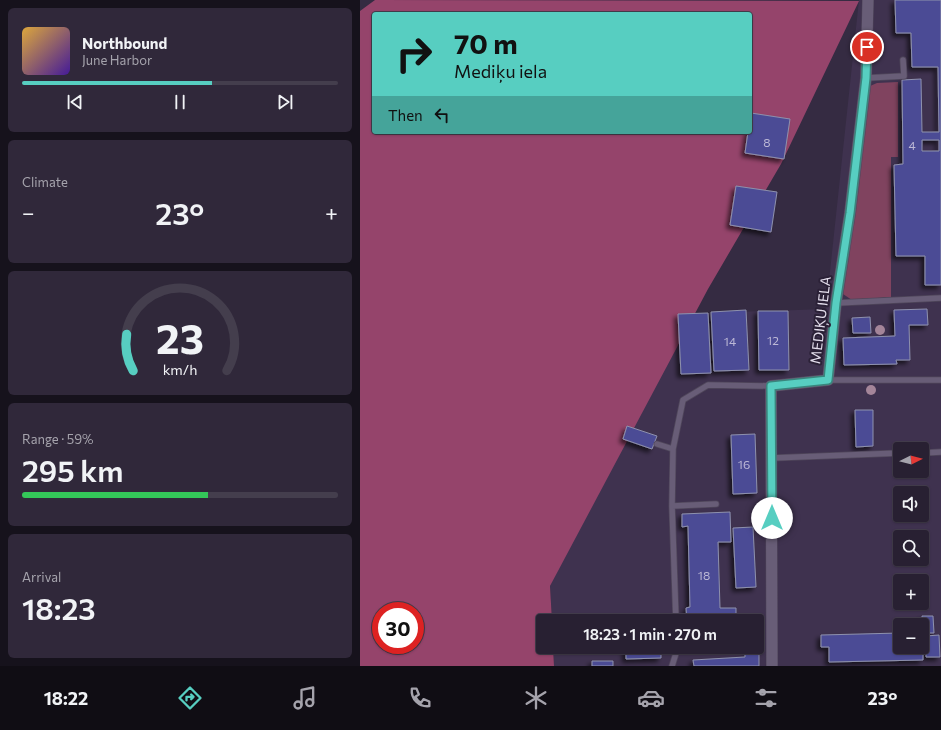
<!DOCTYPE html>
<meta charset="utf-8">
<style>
:root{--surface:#282032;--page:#30283a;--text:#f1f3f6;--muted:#a5a3ac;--line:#443e4d;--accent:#57cec1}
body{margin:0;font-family:Commissioner,sans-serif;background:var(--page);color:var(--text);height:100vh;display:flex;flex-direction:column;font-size:15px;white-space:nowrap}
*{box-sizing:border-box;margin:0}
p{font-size:13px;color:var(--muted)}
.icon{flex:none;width:22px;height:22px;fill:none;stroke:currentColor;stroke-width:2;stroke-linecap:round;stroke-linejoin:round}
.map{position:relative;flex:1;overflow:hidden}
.panel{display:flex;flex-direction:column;gap:8px;padding:8px;background:#16121c;width:360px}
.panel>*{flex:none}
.guide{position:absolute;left:12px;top:12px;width:380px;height:122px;border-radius:4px;box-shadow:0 1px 3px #0004,0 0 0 1px var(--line);background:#57cec1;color:#111;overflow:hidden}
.needle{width:26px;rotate:84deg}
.tools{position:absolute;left:533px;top:442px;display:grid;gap:8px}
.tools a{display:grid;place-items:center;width:36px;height:36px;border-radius:4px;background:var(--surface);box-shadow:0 1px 3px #0004,0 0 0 1px var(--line);font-size:20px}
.speed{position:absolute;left:12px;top:602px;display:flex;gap:8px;font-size:20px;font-weight:700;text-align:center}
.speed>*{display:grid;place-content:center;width:52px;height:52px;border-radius:50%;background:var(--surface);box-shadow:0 1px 3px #0004,0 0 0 1px var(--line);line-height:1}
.speed .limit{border:6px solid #d22;background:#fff;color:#111}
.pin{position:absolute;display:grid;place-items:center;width:34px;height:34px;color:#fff;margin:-17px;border:2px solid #fff;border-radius:50%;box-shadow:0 1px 4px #0007}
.me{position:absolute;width:44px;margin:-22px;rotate:0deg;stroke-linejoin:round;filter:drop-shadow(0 0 3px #0008)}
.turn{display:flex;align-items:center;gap:14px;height:84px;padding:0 16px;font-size:18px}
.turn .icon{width:52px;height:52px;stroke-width:2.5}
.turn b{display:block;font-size:28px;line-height:34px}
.then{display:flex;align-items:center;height:38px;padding:0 16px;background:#0003;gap:8px;font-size:15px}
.big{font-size:30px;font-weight:600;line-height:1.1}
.panel .card{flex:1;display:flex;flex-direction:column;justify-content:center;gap:6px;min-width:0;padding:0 14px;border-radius:6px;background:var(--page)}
.panel .dial{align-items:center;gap:0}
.dial svg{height:104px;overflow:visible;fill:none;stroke:var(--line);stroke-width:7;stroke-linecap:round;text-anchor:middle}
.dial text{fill:var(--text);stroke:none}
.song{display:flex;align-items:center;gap:12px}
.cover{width:48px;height:48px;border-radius:6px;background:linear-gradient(135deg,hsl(40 70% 55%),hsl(260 70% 35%))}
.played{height:4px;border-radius:2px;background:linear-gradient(90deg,var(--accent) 60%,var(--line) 60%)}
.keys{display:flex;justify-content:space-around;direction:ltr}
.heat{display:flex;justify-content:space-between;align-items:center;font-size:22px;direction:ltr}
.charge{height:6px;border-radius:3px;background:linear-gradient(90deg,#34c759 59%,var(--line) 0)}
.trip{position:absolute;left:176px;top:614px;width:228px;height:40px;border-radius:4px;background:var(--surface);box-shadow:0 1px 3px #0004,0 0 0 1px var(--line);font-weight:600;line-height:40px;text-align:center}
.menu{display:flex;height:64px;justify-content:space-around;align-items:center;background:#100d14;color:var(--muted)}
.menu .icon{width:28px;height:28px}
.menu .active{color:var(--accent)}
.menu b{font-size:18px;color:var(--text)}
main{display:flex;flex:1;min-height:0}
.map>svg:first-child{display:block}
.built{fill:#3f324f;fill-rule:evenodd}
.green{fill:#80435f}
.forest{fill:#95446b;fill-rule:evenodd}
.building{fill:#4c4c95;stroke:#8e91ad;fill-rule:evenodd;filter:url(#shadow)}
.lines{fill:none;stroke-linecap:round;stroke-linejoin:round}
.lane-casing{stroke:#50475b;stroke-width:7}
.street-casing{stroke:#50475b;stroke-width:12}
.lane{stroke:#685d77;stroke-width:5.5}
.street{stroke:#685d77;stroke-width:11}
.tree{fill:#a48599}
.route-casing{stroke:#39867d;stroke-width:10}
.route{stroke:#57cec1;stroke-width:7}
.labels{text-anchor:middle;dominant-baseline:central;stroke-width:4;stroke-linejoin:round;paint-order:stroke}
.number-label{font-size:12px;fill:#bcb8d6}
.street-label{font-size:14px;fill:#e2dceb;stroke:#2b2137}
</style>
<main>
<section class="panel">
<div class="card">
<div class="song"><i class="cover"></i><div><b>Northbound</b><p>June Harbor</p></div></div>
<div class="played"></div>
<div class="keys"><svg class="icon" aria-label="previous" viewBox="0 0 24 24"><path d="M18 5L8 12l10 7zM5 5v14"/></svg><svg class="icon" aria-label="pause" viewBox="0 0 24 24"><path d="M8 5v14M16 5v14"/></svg><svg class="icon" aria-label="next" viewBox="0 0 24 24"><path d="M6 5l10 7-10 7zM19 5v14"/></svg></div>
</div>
<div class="card"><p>Climate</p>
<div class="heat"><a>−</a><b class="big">23°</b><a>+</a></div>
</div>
<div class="card dial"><svg viewBox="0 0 100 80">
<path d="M14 69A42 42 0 1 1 86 69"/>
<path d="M14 69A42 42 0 0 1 9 41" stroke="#57cec1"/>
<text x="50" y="56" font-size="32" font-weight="700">23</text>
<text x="50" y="72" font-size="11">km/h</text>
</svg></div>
<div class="card"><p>Range · 59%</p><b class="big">295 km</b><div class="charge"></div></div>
<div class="card"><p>Arrival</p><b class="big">18:23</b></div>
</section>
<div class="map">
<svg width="581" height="666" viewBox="0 0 581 666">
<defs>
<filter id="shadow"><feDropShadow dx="-3.5" dy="3.5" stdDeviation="2" flood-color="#0009"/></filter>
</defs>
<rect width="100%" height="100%" fill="#352b42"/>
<path class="built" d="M499,0H581V666H194L193,647H397V621H192L190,586L318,314L466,309ZM540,449H562V471H540ZM540,493H562V515H540ZM540,537H562V559H540ZM540,581H562V603H540ZM540,625H562V647H540Z"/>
<path class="green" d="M538,82V157H531V297L492,300L483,294L510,86L517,83Z"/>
<path class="forest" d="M15,0L499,1L421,164L348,289L190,586L192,621H183V647H193L194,666H0V11ZM14,14H390V132H14ZM21,611H55V645H21Z"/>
<path class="building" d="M535,0H581V285H565V256H536L534,165L543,164L542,80L561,79L562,132H579L578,67H552L551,33H536ZM562,140H579V151H562Z
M391,113L430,119L424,159L385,153L388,132H390Z
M376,186L417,192L411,232L370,225Z
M567,309L568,325H549L550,360H536L537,364L484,365L483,338L535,336L534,310Z
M386,310L389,370L354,371L351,312Z
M398,311H428L429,370H399Z
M348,313L351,373L321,374L318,314Z
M510,317L511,333H493L492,318Z
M495,410H513V446L496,447Z
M267,426L297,436L292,449L263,439Z
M395,434L397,493L373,494L371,435Z
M370,512L371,542H358L360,608H376V621H327L326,608L330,607L328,526L322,527V514Z
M393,527L396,587L376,588L373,528Z
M562,616H573L574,633H563Z
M540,633V647H562L563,633V660L469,662V647H461V635Z
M579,635L580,657H566V636Z
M266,647H301V658L266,659Z
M399,653V666H334L333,660L385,657V654Z
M232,661H253V666H232Z"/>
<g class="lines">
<defs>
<path id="lane" d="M506,78L544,76L543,60
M476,303L581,298
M468,380H581
M297,444L313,449
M562,453L581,452
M412,458L540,453
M312,506L356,504
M316,621L312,506L313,449L323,400L348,385L411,386
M317,647V650L371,648
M312,666L317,650"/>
<path id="street" d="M412,666L411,386L468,380L476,303L490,213L506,78L508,0"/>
</defs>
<use href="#lane" class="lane-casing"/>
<use href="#street" class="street-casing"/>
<use href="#lane" class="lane"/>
<use href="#street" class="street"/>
</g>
<g class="tree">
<circle cx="520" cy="330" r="5"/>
<circle cx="511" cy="390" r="5"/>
</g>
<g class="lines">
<defs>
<path id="route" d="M412,518L411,386L468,380L476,303L490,213L506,78L507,47"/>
</defs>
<use href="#route" class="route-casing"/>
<use href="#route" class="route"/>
</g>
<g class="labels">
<g class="number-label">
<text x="407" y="142">8</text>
<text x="552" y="145">4</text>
<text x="413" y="340">12</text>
<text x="370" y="341">14</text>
<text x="384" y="464">16</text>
<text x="344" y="575">18</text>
</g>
<g class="street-label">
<text transform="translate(460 320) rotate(-83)">MEDIĶU IELA</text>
</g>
</g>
</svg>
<div class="tools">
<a><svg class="needle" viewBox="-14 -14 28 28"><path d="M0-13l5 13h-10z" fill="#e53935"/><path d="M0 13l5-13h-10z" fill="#a5a3ac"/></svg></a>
<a><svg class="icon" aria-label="sound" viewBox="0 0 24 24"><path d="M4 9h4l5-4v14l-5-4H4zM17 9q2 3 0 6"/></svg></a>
<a><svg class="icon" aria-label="search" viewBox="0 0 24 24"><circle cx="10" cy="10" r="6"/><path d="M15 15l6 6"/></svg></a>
<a>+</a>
<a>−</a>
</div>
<div class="speed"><div class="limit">30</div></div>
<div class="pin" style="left:507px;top:47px;background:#d93025"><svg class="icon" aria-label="arrive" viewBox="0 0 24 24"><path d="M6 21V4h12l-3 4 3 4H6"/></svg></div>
<svg class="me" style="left:412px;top:518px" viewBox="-20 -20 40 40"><circle r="19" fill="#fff"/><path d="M0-13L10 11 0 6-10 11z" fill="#57cec1"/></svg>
<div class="trip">18:23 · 1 min · 270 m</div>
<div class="guide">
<div class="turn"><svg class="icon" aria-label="right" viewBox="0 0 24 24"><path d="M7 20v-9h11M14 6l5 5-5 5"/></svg><div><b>70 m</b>Mediķu iela</div></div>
<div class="then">Then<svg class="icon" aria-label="left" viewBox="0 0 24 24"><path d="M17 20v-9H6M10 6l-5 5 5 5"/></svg></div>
</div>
</div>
</main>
<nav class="menu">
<b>18:22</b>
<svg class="icon active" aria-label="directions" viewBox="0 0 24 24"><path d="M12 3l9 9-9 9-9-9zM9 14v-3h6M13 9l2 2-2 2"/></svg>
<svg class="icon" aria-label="music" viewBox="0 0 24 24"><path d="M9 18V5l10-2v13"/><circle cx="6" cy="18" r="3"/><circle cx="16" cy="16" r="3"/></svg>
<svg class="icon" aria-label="phone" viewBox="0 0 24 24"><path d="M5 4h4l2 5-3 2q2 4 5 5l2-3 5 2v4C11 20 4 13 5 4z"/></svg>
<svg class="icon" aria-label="climate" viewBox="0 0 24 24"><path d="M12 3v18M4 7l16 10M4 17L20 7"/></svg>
<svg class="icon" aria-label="car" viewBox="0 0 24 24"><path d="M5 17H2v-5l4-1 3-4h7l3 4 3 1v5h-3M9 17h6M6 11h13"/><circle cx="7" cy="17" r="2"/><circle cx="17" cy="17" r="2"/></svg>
<svg class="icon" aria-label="filters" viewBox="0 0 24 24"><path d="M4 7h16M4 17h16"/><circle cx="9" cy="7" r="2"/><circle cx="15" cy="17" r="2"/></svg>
<b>23°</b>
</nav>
